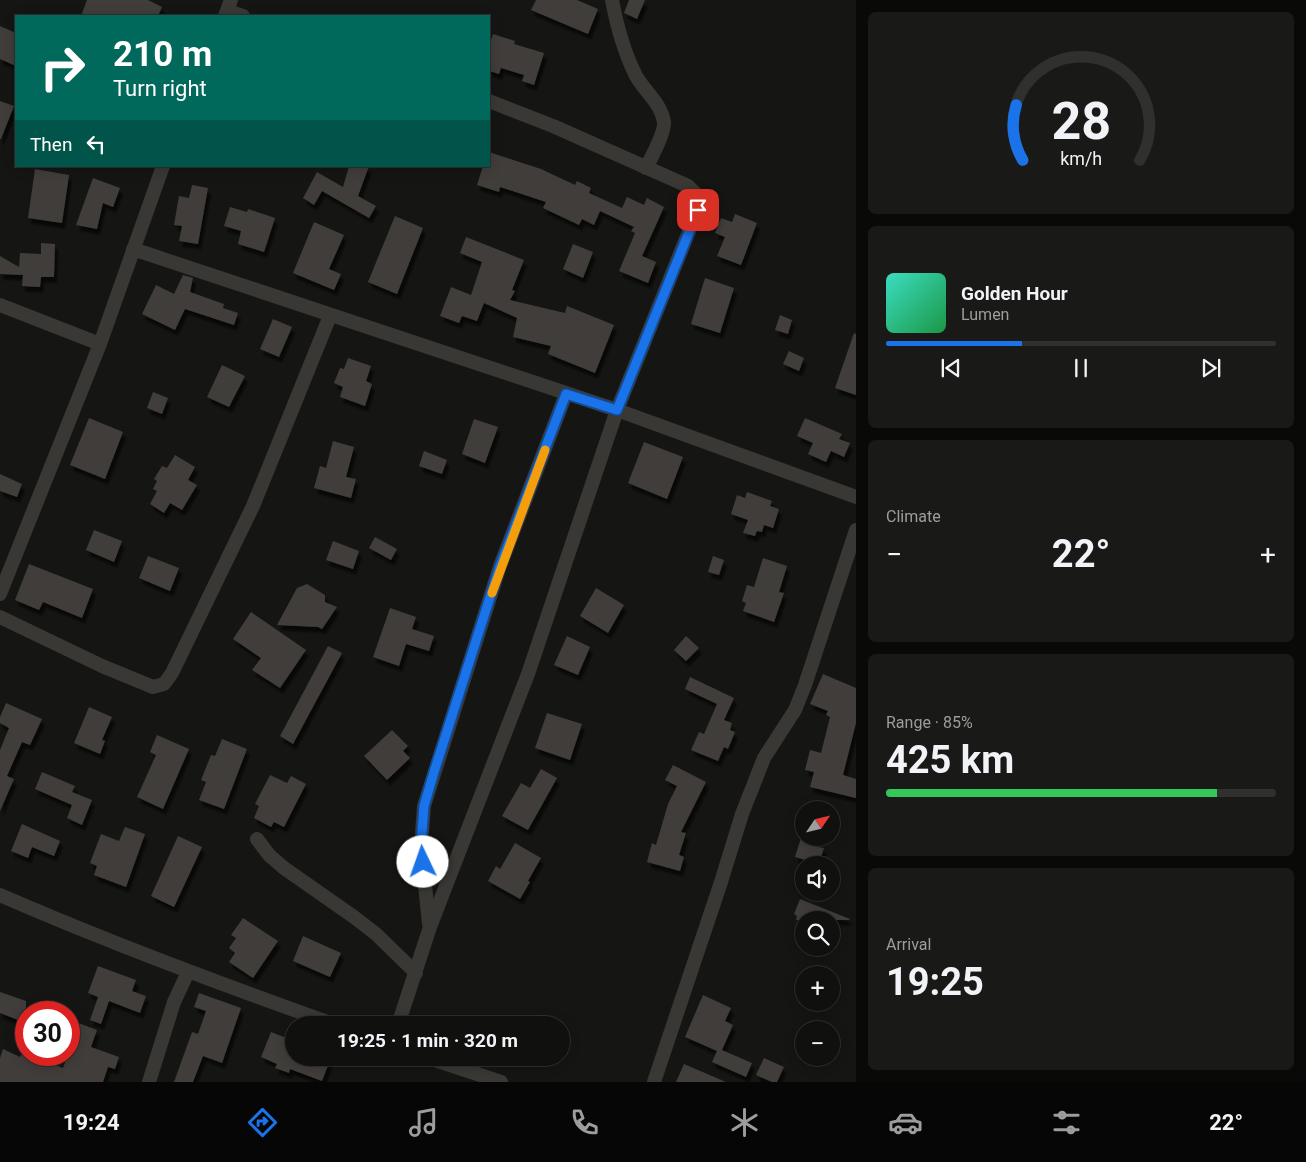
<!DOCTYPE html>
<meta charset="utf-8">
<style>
:root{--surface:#10100e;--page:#191917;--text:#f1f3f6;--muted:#9c9d9e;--line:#30302e;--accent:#1a73e8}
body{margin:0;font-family:Roboto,sans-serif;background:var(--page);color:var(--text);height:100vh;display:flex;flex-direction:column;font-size:19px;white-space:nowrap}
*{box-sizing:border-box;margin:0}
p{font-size:16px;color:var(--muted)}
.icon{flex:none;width:28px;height:28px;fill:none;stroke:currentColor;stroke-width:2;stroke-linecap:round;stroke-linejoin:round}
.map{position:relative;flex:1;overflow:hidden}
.sheet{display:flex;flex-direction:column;gap:12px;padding:12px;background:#090908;width:450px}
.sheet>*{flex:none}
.hud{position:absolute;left:15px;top:15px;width:475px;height:152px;border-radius:0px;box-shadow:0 2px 12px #0003,0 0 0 1px var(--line);background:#00695c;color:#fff;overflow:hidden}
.needle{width:32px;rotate:55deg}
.buttons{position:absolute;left:795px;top:801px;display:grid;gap:10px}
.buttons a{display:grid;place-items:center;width:45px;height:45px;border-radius:50%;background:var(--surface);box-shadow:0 2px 12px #0003,0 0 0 1px var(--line);font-size:25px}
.speed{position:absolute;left:15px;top:1001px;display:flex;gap:10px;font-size:25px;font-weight:700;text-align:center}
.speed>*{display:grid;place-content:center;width:65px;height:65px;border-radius:50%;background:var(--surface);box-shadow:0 2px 12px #0003,0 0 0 1px var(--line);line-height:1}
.speed .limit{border:8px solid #d22;background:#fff;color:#111}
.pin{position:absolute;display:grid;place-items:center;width:42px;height:42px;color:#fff;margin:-21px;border-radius:10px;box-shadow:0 2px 8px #0006}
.me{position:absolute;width:55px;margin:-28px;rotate:357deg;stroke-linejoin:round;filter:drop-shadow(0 0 4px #0008)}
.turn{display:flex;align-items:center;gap:18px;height:105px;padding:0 15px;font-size:22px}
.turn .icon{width:65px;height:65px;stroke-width:2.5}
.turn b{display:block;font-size:35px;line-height:42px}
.then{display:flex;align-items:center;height:48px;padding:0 15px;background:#0003;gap:10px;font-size:19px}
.big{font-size:38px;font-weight:700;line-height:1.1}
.sheet .widget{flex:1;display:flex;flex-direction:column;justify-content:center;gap:8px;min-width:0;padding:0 18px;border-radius:8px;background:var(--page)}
.sheet .dial{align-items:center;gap:0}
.dial svg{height:130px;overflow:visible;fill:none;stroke:var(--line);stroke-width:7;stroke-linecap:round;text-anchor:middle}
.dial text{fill:var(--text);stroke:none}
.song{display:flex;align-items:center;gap:15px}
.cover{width:60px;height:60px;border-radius:8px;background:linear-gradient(135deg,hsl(170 70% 55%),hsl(140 70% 35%))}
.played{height:5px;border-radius:2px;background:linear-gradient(90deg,var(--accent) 35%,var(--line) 35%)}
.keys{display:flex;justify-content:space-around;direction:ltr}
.heat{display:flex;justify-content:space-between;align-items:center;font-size:28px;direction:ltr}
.charge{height:8px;border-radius:4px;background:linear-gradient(90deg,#34c759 85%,var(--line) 0)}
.trip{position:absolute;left:285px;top:1016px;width:285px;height:50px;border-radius:25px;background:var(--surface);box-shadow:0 2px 12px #0003,0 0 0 1px var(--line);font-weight:700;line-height:50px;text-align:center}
.tab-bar{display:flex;height:80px;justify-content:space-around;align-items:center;background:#060606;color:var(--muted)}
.tab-bar .icon{width:35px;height:35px}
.tab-bar .active{color:var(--accent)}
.tab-bar b{font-size:22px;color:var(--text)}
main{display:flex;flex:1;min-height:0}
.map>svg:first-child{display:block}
.building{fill:#3f3e3a;filter:url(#shadow)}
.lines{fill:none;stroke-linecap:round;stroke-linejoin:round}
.street{stroke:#3a3835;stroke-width:14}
.route-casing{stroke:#114b97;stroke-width:12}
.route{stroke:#1a73e8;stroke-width:9}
.slow{stroke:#f59e0b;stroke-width:9}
</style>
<main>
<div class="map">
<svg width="856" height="1082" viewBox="0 0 856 1082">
<defs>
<filter id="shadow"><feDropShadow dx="3" dy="5.5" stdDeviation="1" flood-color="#0009"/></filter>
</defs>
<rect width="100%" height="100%" fill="#151513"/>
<path class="building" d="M87,0H148L162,7L158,16H81Z
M536,0H577L598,9L588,34L531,10Z
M629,0H645L637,19L624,13Z
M0,26L16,33V66L0,59Z
M493,34L515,41L514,44L544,53L534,85L522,81L524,75L501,68L499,74L489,71V46Z
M0,101L14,106L1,139H0Z
M489,152L541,169L575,185L577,181L591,188L589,193L622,208L627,197L644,205L647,198L664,207L642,256L656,262L648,283L619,271L635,233L631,231L634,227L600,211L594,225L582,219L579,225L543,208L546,202L500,187L499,192L477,185L483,166H489Z
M349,166H369L358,196L376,206L369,218L322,191L314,205L303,198L317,172L343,187Z
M35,169L69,175L62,223L28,218Z
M93,178L120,188L113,207L103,203L97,229L76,225Z
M192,185L208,188L198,244L179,241L182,226L174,225L179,196L189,198Z
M230,207L247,212L248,209L275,218L264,252L238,244L241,231L224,226Z
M735,214L757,223L741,265L717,256L725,237L715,233L721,218L732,222Z
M395,216L423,228L397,294L368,282Z
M314,222L344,235L329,269L341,274L334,290L293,273Z
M466,237L524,260L512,290L515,291L510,300L565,313L567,306L614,325L595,373L548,354L551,346L513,337L517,318L484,303L477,321L462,316L459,323L440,316L451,287L471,295L482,262L460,253Z
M41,243L55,244L54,277H41L40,287L22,286L23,275L0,274V256L19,267L20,253L41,254Z
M573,244L593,252L583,278L563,269Z
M183,275L193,278L190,292L224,304L223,308L238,313L234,325L185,309L175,330L142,314L156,285L174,294Z
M705,278L734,288L720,333L691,324Z
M780,315L792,320L788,334L775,330Z
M273,319L292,327L279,357L260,349Z
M854,333L856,334V395L835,388Z
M789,351L804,358L799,371L783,364Z
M348,358L371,366L366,381L372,384L365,406L340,397L343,387L334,383L340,368L344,369Z
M222,365L245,376L229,407L207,397Z
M153,392L168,398L162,414L147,408Z
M89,418L123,432L105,479L70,465Z
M805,418L842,434L839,439L850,443L844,457L831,451L826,462L808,454L813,443L797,436Z
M474,419L498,427L485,463L462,454Z
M333,441L354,447L346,477L356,479L351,498L314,488L320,466L326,468Z
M644,442L683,457L667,499L628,483Z
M424,451L447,460L442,474L419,466Z
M175,455L195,467L188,480L197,485L182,510L170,503L164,513L150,504L157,491L153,489L157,481L154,479L162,466L167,468Z
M0,474L22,484L17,497L0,491Z
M747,492L772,501L770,506L779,509L773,528L764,525L762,532L757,531L755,536L743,533L748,520L731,514L737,495L745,498Z
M94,530L122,541L114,562L86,550Z
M375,537L397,549L391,560L369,548Z
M333,541L359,551L353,569L326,560Z
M148,556L179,568L170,591L139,578Z
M713,556L724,560L719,575L708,572Z
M763,558L787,566L779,592L784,593L774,622L743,611L746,603L742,601L747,585L754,587Z
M29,564L93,589L82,618L43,602L39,610L15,600Z
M307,584L325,595V602L337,607L322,629L318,627L277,625L297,588Z
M596,588L624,605L608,633L580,616Z
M390,608L416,617L412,629L434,636L429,651L406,644L399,666L373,657Z
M251,612L306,650L280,688L252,670L261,658L233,639Z
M567,636L590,647L578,675L554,665Z
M686,636L699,648L686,661L674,650Z
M328,646L342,653L293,744L280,736Z
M823,674L856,688V723L843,775L856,779V798L810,787L814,772L805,770L810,750L821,753L830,717L826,715L828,711L810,704Z
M690,677L734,698L724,720L732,723L730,730L735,732L728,749L724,747L718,761L691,750L699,732L704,734L717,704L685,689Z
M6,703L42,719L30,745L22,742L7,776L14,779L0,811V750L9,728L0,723V717Z
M89,707L112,717L102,740L105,741L100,754L74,743Z
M547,713L582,724L570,760L535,748Z
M392,730L408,746L403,751L410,758L387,780L364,756Z
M157,735L189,749L163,809L137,797L156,755L150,752Z
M222,739L247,749L224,809L199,800L206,782L201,780L211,755L215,756Z
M673,765L706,782L681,832L686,833L679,855L684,857L680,871L647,862L652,843L656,845L668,804L677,786L665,780Z
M541,769L557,778L528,830L502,816L521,783L530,788Z
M42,772L75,786L72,792L92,800L82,825L67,818L72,805L35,789Z
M270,775L287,783L291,776L306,784L284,827L274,822L271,827L254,818L259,806L255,804Z
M22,824L60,841L54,856L32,847L28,858L11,851Z
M125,827L145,834L126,887L94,875L97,866L90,863L101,834L119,841Z
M178,836L202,847L174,907L151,896Z
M801,838H821L818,847L824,848L819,864L795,857Z
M515,843L541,858L528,881L530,882L520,899L488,881L496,866L500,869Z
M800,899L850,919L849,920H796L797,916L794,914Z
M243,918L278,941L253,978L229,962L235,953L229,948L236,938L231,935Z
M303,936L341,953L330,977L293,961Z
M98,966L136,980L132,991L146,996L140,1013L109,1001L101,1024L90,1020L98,997L88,993Z
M0,992L26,1001V1023L0,1013Z
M199,993L241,1008L222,1063L203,1056L193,1082H174L192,1032L198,1034L206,1011L194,1007Z
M703,995L731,1008L725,1021L733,1025L722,1050L752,1063L746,1077L712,1062L717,1051L685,1037Z
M73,1021L97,1030L91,1047L119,1057L115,1069L108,1067L103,1082H0V1058L3,1049L20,1057L21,1055H38L37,1058L63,1068L73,1041L69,1039V1031Z
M271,1032L294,1041V1058H331L322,1081L290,1069L289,1073L275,1068L277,1064L261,1057Z
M764,1058L784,1067L777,1082H772L756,1075Z
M684,1064L726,1082H676Z"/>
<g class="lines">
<path class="street" d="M612,0C617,27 624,52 636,76C645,92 661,103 664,122C665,133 651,158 646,168
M227,11L243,16
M225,16L231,0
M133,249L617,410L856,497
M0,305L100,344
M0,594L100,344L163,166
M0,617L102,666L153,687L164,684L172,673L253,506L330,316
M257,839L269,855L284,868L354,917L376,934L416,973
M0,895C110,943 223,985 336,1025
M429,924L421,846L424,806L500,566L566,394
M398,1025L430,927L528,674L617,410L698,209L697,195L688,186L553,126L489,101
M429,1058L501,1082
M149,1082L174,1002L188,972
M654,1082L721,882L742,814L764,758L795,710L805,685L856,530"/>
</g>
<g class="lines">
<defs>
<path id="route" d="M423,862L421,846L424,806L434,772L500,566L566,394L617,410L698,210"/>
</defs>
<use href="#route" class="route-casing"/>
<use href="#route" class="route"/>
<path class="slow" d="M492,593L545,450"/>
</g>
</svg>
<div class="buttons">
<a><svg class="needle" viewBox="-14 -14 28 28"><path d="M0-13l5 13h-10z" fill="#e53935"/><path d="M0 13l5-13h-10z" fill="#9c9d9e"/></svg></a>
<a><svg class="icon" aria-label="sound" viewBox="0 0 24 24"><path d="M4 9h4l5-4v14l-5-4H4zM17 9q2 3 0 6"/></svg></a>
<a><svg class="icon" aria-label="search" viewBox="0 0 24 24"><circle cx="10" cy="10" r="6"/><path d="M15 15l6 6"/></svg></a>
<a>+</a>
<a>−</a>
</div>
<div class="speed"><div class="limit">30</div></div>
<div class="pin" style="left:698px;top:210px;background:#d93025"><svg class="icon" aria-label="arrive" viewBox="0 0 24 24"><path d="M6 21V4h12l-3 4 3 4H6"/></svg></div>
<svg class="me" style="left:423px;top:862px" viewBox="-20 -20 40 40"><circle r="19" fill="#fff"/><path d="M0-13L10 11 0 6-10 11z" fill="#1a73e8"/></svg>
<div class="trip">19:25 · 1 min · 320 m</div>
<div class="hud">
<div class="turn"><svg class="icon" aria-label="right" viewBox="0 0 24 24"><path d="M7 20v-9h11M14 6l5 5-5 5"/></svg><div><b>210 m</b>Turn right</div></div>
<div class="then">Then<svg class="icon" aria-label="left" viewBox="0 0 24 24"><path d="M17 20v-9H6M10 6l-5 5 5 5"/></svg></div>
</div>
</div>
<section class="sheet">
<div class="widget dial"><svg viewBox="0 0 100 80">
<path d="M14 69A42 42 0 1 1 86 69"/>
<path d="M14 69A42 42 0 0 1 10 35" stroke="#1a73e8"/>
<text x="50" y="56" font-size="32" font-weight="700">28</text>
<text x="50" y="72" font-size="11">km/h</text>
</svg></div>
<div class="widget">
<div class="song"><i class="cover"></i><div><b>Golden Hour</b><p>Lumen</p></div></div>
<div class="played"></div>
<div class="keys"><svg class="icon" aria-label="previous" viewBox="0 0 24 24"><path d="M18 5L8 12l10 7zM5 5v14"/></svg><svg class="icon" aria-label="pause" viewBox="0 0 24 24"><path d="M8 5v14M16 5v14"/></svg><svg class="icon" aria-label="next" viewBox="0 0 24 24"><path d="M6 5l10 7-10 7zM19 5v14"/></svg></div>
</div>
<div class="widget"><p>Climate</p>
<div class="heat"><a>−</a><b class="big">22°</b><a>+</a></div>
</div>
<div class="widget"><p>Range · 85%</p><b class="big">425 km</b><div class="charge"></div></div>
<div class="widget"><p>Arrival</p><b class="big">19:25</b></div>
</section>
</main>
<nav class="tab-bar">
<b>19:24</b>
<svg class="icon active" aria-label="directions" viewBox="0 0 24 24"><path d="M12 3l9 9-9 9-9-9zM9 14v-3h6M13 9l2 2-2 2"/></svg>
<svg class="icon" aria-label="music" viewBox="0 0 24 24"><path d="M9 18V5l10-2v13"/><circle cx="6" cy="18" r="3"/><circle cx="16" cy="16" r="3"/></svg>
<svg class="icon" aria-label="phone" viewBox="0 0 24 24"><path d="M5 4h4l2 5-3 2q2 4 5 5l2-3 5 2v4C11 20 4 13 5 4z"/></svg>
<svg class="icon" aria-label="climate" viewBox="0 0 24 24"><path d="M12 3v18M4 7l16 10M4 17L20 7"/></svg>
<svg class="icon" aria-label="car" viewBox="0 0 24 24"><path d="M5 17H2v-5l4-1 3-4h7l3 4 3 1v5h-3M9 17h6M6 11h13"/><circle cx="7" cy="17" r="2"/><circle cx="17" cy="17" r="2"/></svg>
<svg class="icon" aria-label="filters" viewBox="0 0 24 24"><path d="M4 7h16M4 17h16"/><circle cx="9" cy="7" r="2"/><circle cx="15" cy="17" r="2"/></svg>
<b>22°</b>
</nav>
